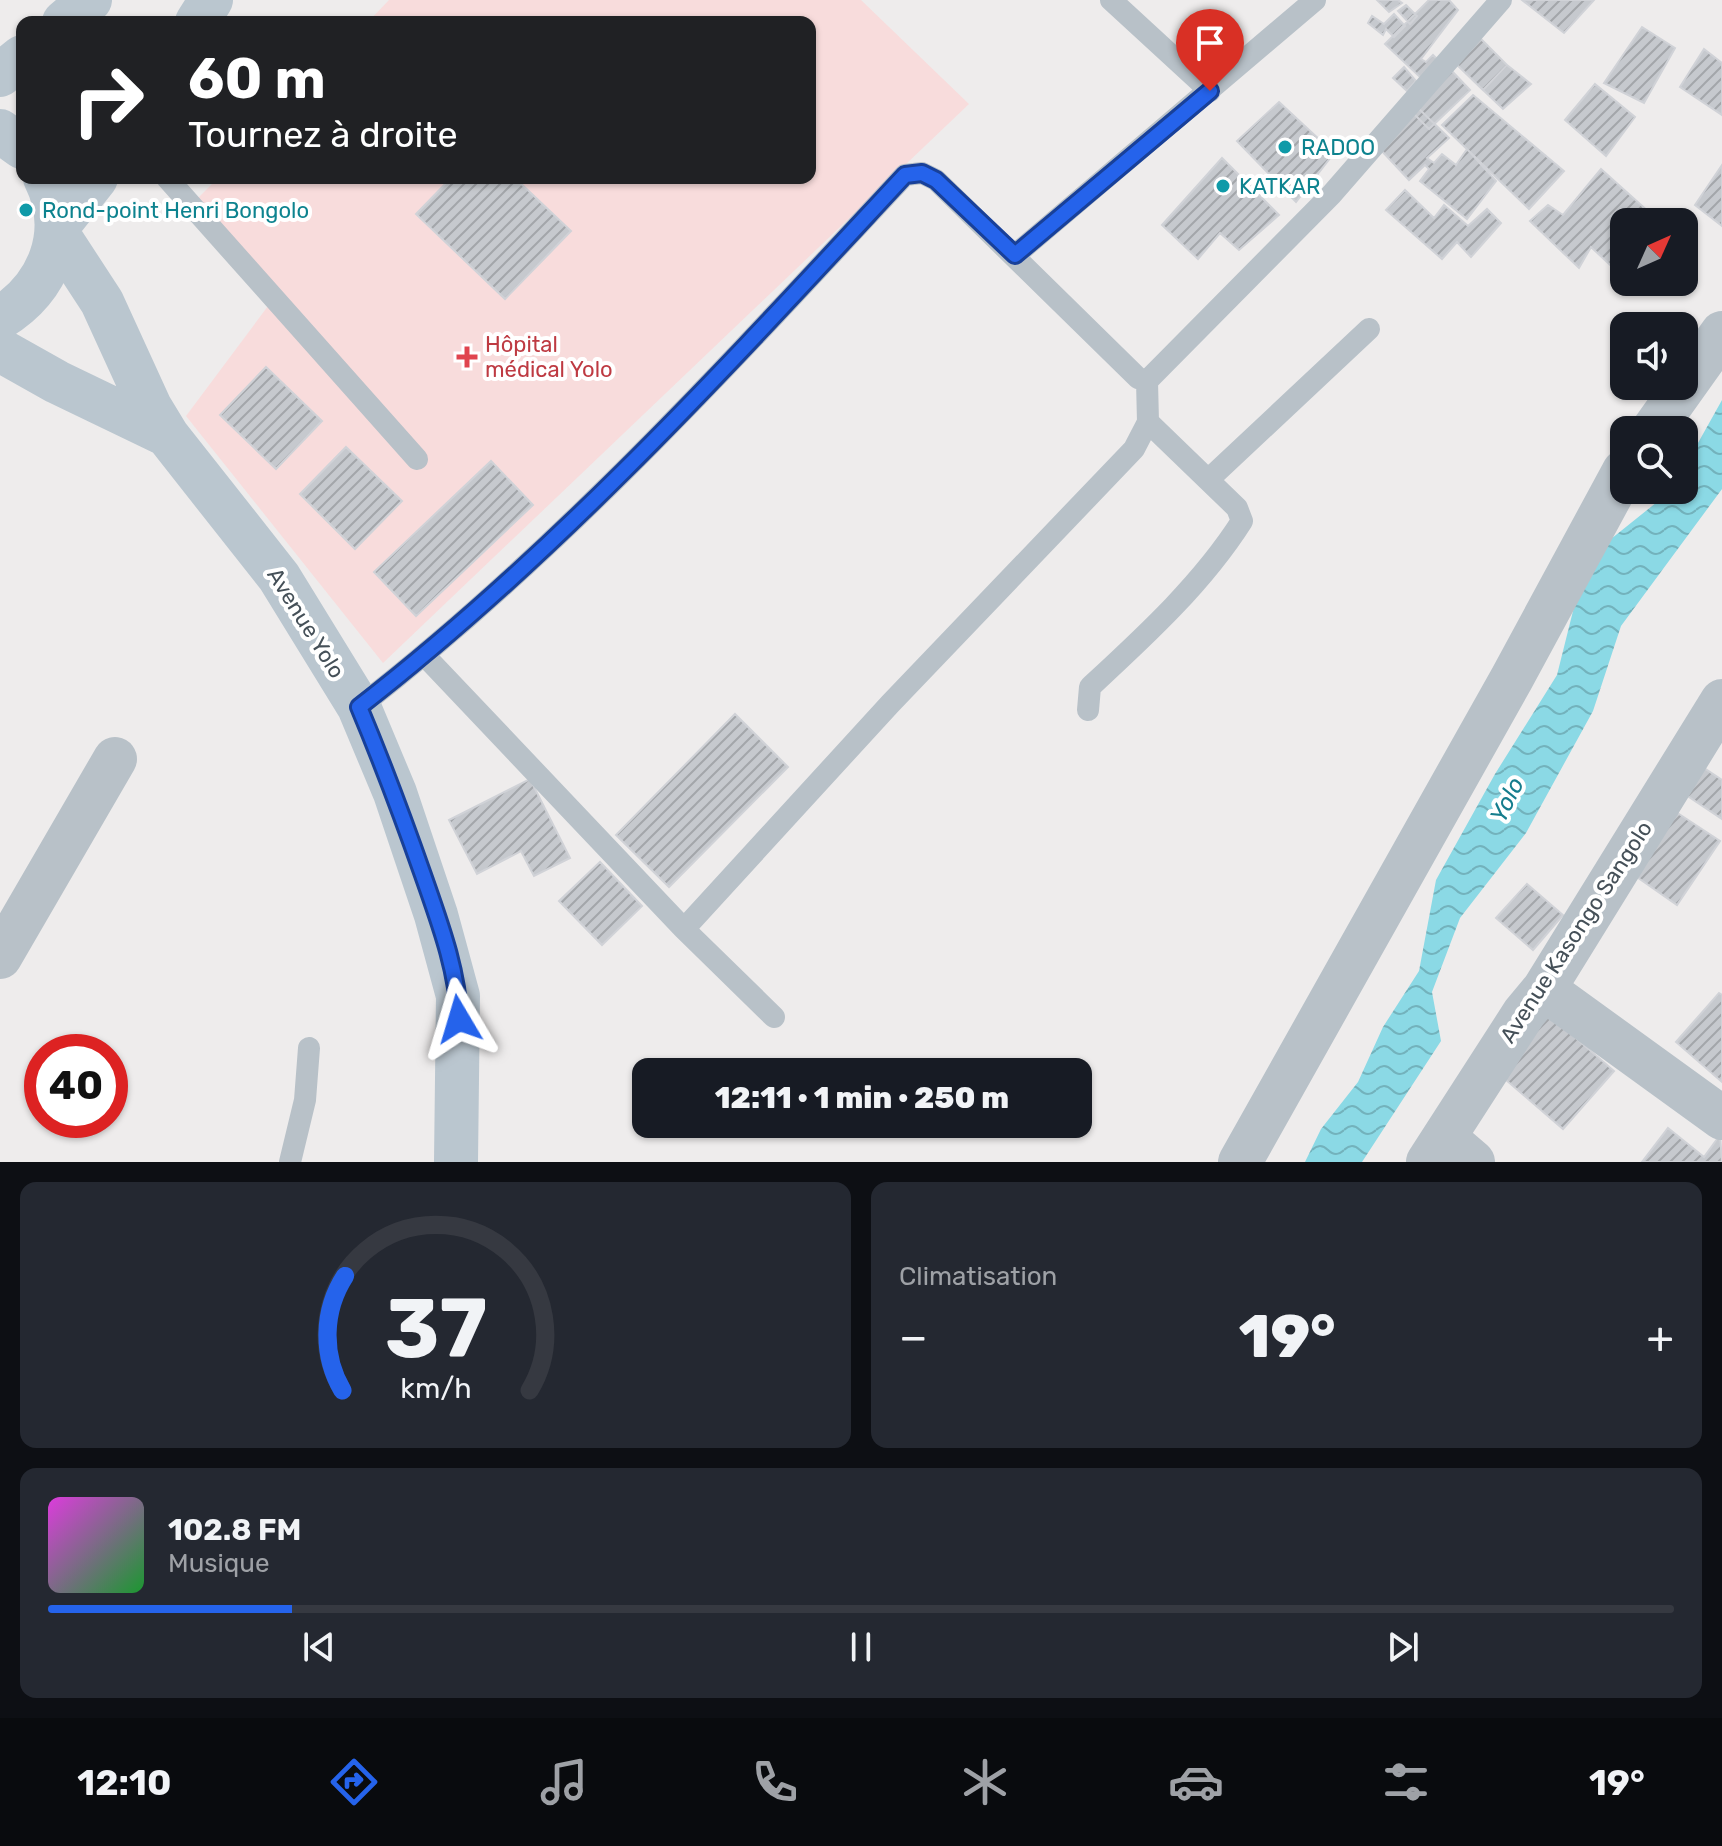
<!DOCTYPE html>
<html lang="fr">
<meta charset="utf-8">
<style>
:root{--surface:#171b24;--page:#242831;--text:#f1f3f6;--muted:#9ea1a6;--line:#363941;--accent:#2563eb}
body{margin:0;font-family:Rubik,sans-serif;background:var(--page);color:var(--text);height:100vh;display:flex;flex-direction:column;font-size:30px;white-space:nowrap}
*{box-sizing:border-box;margin:0}
p{font-size:26px;color:var(--muted)}
.icon{flex:none;width:44px;height:44px;fill:none;stroke:currentColor;stroke-width:2;stroke-linecap:round;stroke-linejoin:round}
.map{position:relative;height:1162px;overflow:hidden}
.sheet{display:flex;flex-direction:column;gap:20px;padding:20px;background:#0d0f14;flex:1}
.sheet>*{flex:none}
.banner{position:absolute;left:16px;top:16px;width:800px;height:168px;border-radius:16px;box-shadow:0 2px 6px #0004;background:#202124;color:#fff;overflow:hidden}
.needle{width:52px;rotate:45deg}
.fabs{position:absolute;left:1610px;top:208px;display:grid;gap:16px}
.fabs a{display:grid;place-items:center;width:88px;height:88px;border-radius:16px;background:var(--surface);box-shadow:0 2px 6px #0004;font-size:40px}
.speed{position:absolute;left:24px;top:1034px;display:flex;gap:16px;font-size:40px;font-weight:700;text-align:center}
.speed>*{display:grid;place-content:center;width:104px;height:104px;border-radius:50%;background:var(--surface);box-shadow:0 2px 6px #0004;line-height:1}
.speed .limit{border:12px solid #d22;background:#fff;color:#111}
.pin{position:absolute;display:grid;place-items:center;width:68px;height:68px;color:#fff;margin:-82px -34px;border-radius:50% 50% 50% 0;rotate:-45deg;box-shadow:0 0 8px #0007}
.pin .icon{rotate:45deg}
.me{position:absolute;width:88px;margin:-44px;rotate:353deg;stroke-linejoin:round;filter:drop-shadow(0 0 6px #0008)}
.turn{display:flex;align-items:center;gap:28px;height:168px;padding:0 40px;font-size:36px}
.turn .icon{width:104px;height:104px;stroke-width:2.5}
.turn b{display:block;font-size:56px;line-height:68px}
.big{font-size:60px;font-weight:800;line-height:1.1}
.sheet .widget{flex:1;display:flex;flex-direction:column;justify-content:center;gap:12px;min-width:0;padding:0 28px;border-radius:16px;background:var(--page)}
.sheet .dial{align-items:center;gap:0}
.dial svg{height:208px;overflow:visible;fill:none;stroke:var(--line);stroke-width:7;stroke-linecap:round;text-anchor:middle}
.dial text{fill:var(--text);stroke:none}
.song{display:flex;align-items:center;gap:24px}
.cover{width:96px;height:96px;border-radius:12px;background:linear-gradient(135deg,hsl(300 70% 55%),hsl(130 70% 35%))}
.played{height:8px;border-radius:4px;background:linear-gradient(90deg,var(--accent) 15%,var(--line) 15%)}
.keys{display:flex;justify-content:space-around;direction:ltr}
.heat{display:flex;justify-content:space-between;align-items:center;font-size:44px;direction:ltr}
.sheet .tiles{flex:1;display:grid;gap:20px;grid-template-columns:1fr 1fr}
.widget:last-child{grid-column:span 2}
.trip{position:absolute;left:632px;top:1058px;width:460px;height:80px;border-radius:16px;background:var(--surface);box-shadow:0 2px 6px #0004;font-weight:800;line-height:80px;text-align:center}
.tabs{display:flex;height:128px;justify-content:space-around;align-items:center;background:#090b0e;color:var(--muted)}
.tabs .icon{width:56px;height:56px}
.tabs .on{color:var(--accent)}
.tabs b{font-size:36px;color:var(--text)}
.map>svg:first-child{display:block}
.medical{fill:#f8dcdc}
.water{fill:url(#water-waves)}
.building{fill:url(#building-hatch);stroke:#d0d2d7;stroke-width:2}
.lines{fill:none;stroke-linecap:round;stroke-linejoin:round}
.lane{stroke:#b8c1c8;stroke-width:22}
.street{stroke:#b8c1c8;stroke-width:44}
.secondary{stroke:#bac6cf;stroke-width:44}
.route-casing{stroke:#184099;stroke-width:20}
.route{stroke:#2563eb;stroke-width:14}
.culture-dot{fill:#0f9aa8;stroke:#fff;stroke-width:3}
.health-dot{fill:#e0444e;stroke:#fff;stroke-width:3}
.labels{text-anchor:middle;dominant-baseline:central;stroke-width:8;stroke-linejoin:round;paint-order:stroke}
.culture-label{font-size:22px;fill:#0d838f;stroke:#fff;text-anchor:start}
.health-label{font-size:22px;fill:#be3a42;stroke:#fff;text-anchor:start}
.street-label{font-size:22px;fill:#455058;stroke:#fff}
.water-label{font-size:24px;font-style:italic;fill:#157d8d;stroke:#fff}
</style>
<div class="map">
<svg width="1722" height="1162" viewBox="0 0 1722 1162">
<defs>
<pattern id="water-waves" width="16" height="10" patternUnits="userSpaceOnUse" patternTransform="scale(2)"><rect width="16" height="10" fill="#8bd9e5"/><path d="M0 5q4-4 8 0t8 0" fill="none" stroke="#73b2bc"/></pattern>
<pattern id="building-hatch" width="6" height="6" patternUnits="userSpaceOnUse" patternTransform="scale(2)"><rect width="6" height="6" fill="#c6c9ce"/><path d="M-1 1l2-2M0 6l6-6M5 7l2-2" fill="none" stroke="#a3a6aa"/></pattern>
</defs>
<rect width="100%" height="100%" fill="#eeecec"/>
<path class="medical" d="M389,0H861L969,104L383,663L186,416L274,298L191,205L218,178H810V22H368Z"/>
<path class="water" d="M1722,400V489L1621,626L1593,711L1526,833L1460,918L1432,992L1441,1041L1362,1162H1305L1321,1129L1358,1082L1383,1027L1419,971L1436,880L1495,774L1557,675L1586,559L1672,490H1684V468Z"/>
<path class="building" d="M1377,0H1398L1402,3L1389,12Z
M1429,0H1449L1458,10L1421,59L1426,62L1433,55L1440,62L1421,78L1385,44Z
M1522,0H1594L1564,33Z
M1406,5L1417,16L1410,24L1398,11Z
M1394,14L1405,26L1394,37L1386,29L1383,35L1368,23L1372,16L1384,24Z
M1642,27L1675,48L1644,103L1604,83Z
M1479,37L1507,65L1483,90L1453,61Z
M1704,49L1722,63V115L1680,87Z
M1507,65L1531,84L1503,109L1483,90Z
M1404,67L1416,81L1407,91L1393,78Z
M1449,68L1470,90L1429,129L1409,109Z
M1595,84L1635,117L1606,156L1565,120Z
M1473,95L1564,171L1529,209L1442,125Z
M1279,102L1334,153L1296,202L1237,141Z
M1414,104L1449,138L1427,158L1434,163L1442,154L1456,165L1467,149L1496,181L1467,219L1420,181L1429,169L1425,165L1409,180L1378,147Z
M1222,158L1279,215L1239,250L1220,233L1198,259L1162,225Z
M1722,165V226L1695,205Z
M1601,169L1660,222H1624V278L1591,247L1579,268L1530,221L1548,205L1563,215Z
M451,178H515L571,231L505,299L416,214Z
M1405,190L1434,218L1444,205L1468,226L1487,209L1501,223L1471,257L1457,242L1442,259L1386,210Z
M266,367L322,421L276,469L220,415Z
M346,447L402,501L355,549L300,494Z
M491,461L533,505L416,616L374,572Z
M735,714L788,767L669,887L616,835Z
M1692,760L1722,780V819L1674,787Z
M530,779L570,858L534,876L521,851L477,874L449,820Z
M1676,812L1720,841L1677,905L1634,875Z
M600,862L642,906L602,945L559,901Z
M1527,884L1563,915L1533,950L1496,918Z
M1719,993L1722,995V1082L1676,1042Z
M1549,1015L1614,1071L1563,1129L1499,1074Z
M1668,1128L1704,1157L1720,1135L1722,1162H1642Z"/>
<g class="lines">
<path class="lane" d="M1111,0L1210,91
M167,178L417,459
M1015,255L1315,0
M1208,480L1369,329
M425,656L684,929L774,1017
M359,707C560,551 732,361 905,175L922,173L936,180L1138,378L1147,381
M1088,710L1090,687C1144,637 1202,584 1242,521L1237,508L1148,422
M684,929L890,704L1134,449L1148,422L1147,381L1331,195L1501,0
M290,1162L305,1100L309,1048"/>
<path class="street" d="M1653,430L1722,333
M0,957L115,759
M1544,989L1722,1118
M1445,1138L1473,1162
M1240,1162L1512,678L1624,471
M1428,1162L1524,1013L1544,989L1722,701"/>
<path class="secondary" d="M64,22L90,0
M197,22L211,0
M0,75L22,57
M0,131L22,147
M57,227L96,178
M57,233L102,302L150,407L167,435L279,577L359,707L395,793L436,915L458,996L456,1162
M0,318C49,288 72,232 45,178
M0,350L57,382L167,435"/>
</g>
<g class="lines">
<defs>
<path id="route" d="M459,1019C458,971 439,921 423,875C403,818 382,762 359,707C560,551 732,361 905,175L922,173L936,180L1015,255L1210,91"/>
</defs>
<use href="#route" class="route-casing"/>
<use href="#route" class="route"/>
</g>
<g class="culture-dot">
<circle cx="1285" cy="147" r="8"/>
<circle cx="1223" cy="186" r="8"/>
<circle cx="26" cy="210" r="8"/>
</g>
<path class="health-dot" d="M463 345h8v8h8v8h-8v8h-8v-8h-8v-8h8z"/>
<g class="labels">
<g class="culture-label">
<text x="1301" y="147">RADOO</text>
<text x="1239" y="186">KATKAR</text>
<text x="42" y="210">Rond-point Henri Bongolo</text>
</g>
<g class="health-label">
<text x="485" y="344">Hôpital<tspan x="485" dy="25">médical Yolo</tspan></text>
</g>
<g class="street-label">
<text transform="translate(306 623) rotate(58)">Avenue Yolo</text>
<text transform="translate(1576 932) rotate(-57)">Avenue Kasongo Sangolo</text>
</g>
<g class="water-label">
<text transform="translate(1507 800) rotate(-64)">Yolo</text>
</g>
</g>
</svg>
<div class="fabs">
<a><svg class="needle" viewBox="-14 -14 28 28"><path d="M0-13l5 13h-10z" fill="#e53935"/><path d="M0 13l5-13h-10z" fill="#9ea1a6"/></svg></a>
<a><svg class="icon" aria-label="sound" viewBox="0 0 24 24"><path d="M4 9h4l5-4v14l-5-4H4zM17 9q2 3 0 6"/></svg></a>
<a><svg class="icon" aria-label="search" viewBox="0 0 24 24"><circle cx="10" cy="10" r="6"/><path d="M15 15l6 6"/></svg></a>
</div>
<div class="speed"><div class="limit">40</div></div>
<div class="pin" style="left:1210px;top:91px;background:#d93025"><svg class="icon" aria-label="arrive" viewBox="0 0 24 24"><path d="M6 21V4h12l-3 4 3 4H6"/></svg></div>
<svg class="me" style="left:459px;top:1019px" viewBox="-20 -20 40 40"><path d="M0-17L14 15 0 8-14 15z" fill="#2563eb" stroke="#fff" stroke-width="4"/></svg>
<div class="trip">12:11 · 1 min · 250 m</div>
<div class="banner">
<div class="turn"><svg class="icon" aria-label="right" viewBox="0 0 24 24"><path d="M7 20v-9h11M14 6l5 5-5 5"/></svg><div><b>60 m</b>Tournez à droite</div></div>
</div>
</div>
<section class="sheet">
<div class="tiles">
<div class="widget dial"><svg viewBox="0 0 100 80">
<path d="M14 69A42 42 0 1 1 86 69"/>
<path d="M14 69A42 42 0 0 1 15 25" stroke="#2563eb"/>
<text x="50" y="56" font-size="32" font-weight="700">37</text>
<text x="50" y="72" font-size="11">km/h</text>
</svg></div>
<div class="widget"><p>Climatisation</p>
<div class="heat"><a>−</a><b class="big">19°</b><a>+</a></div>
</div>
<div class="widget">
<div class="song"><i class="cover"></i><div><b>102.8 FM</b><p>Musique</p></div></div>
<div class="played"></div>
<div class="keys"><svg class="icon" aria-label="previous" viewBox="0 0 24 24"><path d="M18 5L8 12l10 7zM5 5v14"/></svg><svg class="icon" aria-label="pause" viewBox="0 0 24 24"><path d="M8 5v14M16 5v14"/></svg><svg class="icon" aria-label="next" viewBox="0 0 24 24"><path d="M6 5l10 7-10 7zM19 5v14"/></svg></div>
</div>
</div>
</section>
<nav class="tabs">
<b>12:10</b>
<svg class="icon on" aria-label="directions" viewBox="0 0 24 24"><path d="M12 3l9 9-9 9-9-9zM9 14v-3h6M13 9l2 2-2 2"/></svg>
<svg class="icon" aria-label="music" viewBox="0 0 24 24"><path d="M9 18V5l10-2v13"/><circle cx="6" cy="18" r="3"/><circle cx="16" cy="16" r="3"/></svg>
<svg class="icon" aria-label="phone" viewBox="0 0 24 24"><path d="M5 4h4l2 5-3 2q2 4 5 5l2-3 5 2v4C11 20 4 13 5 4z"/></svg>
<svg class="icon" aria-label="climate" viewBox="0 0 24 24"><path d="M12 3v18M4 7l16 10M4 17L20 7"/></svg>
<svg class="icon" aria-label="car" viewBox="0 0 24 24"><path d="M5 17H2v-5l4-1 3-4h7l3 4 3 1v5h-3M9 17h6M6 11h13"/><circle cx="7" cy="17" r="2"/><circle cx="17" cy="17" r="2"/></svg>
<svg class="icon" aria-label="filters" viewBox="0 0 24 24"><path d="M4 7h16M4 17h16"/><circle cx="9" cy="7" r="2"/><circle cx="15" cy="17" r="2"/></svg>
<b>19°</b>
</nav>
